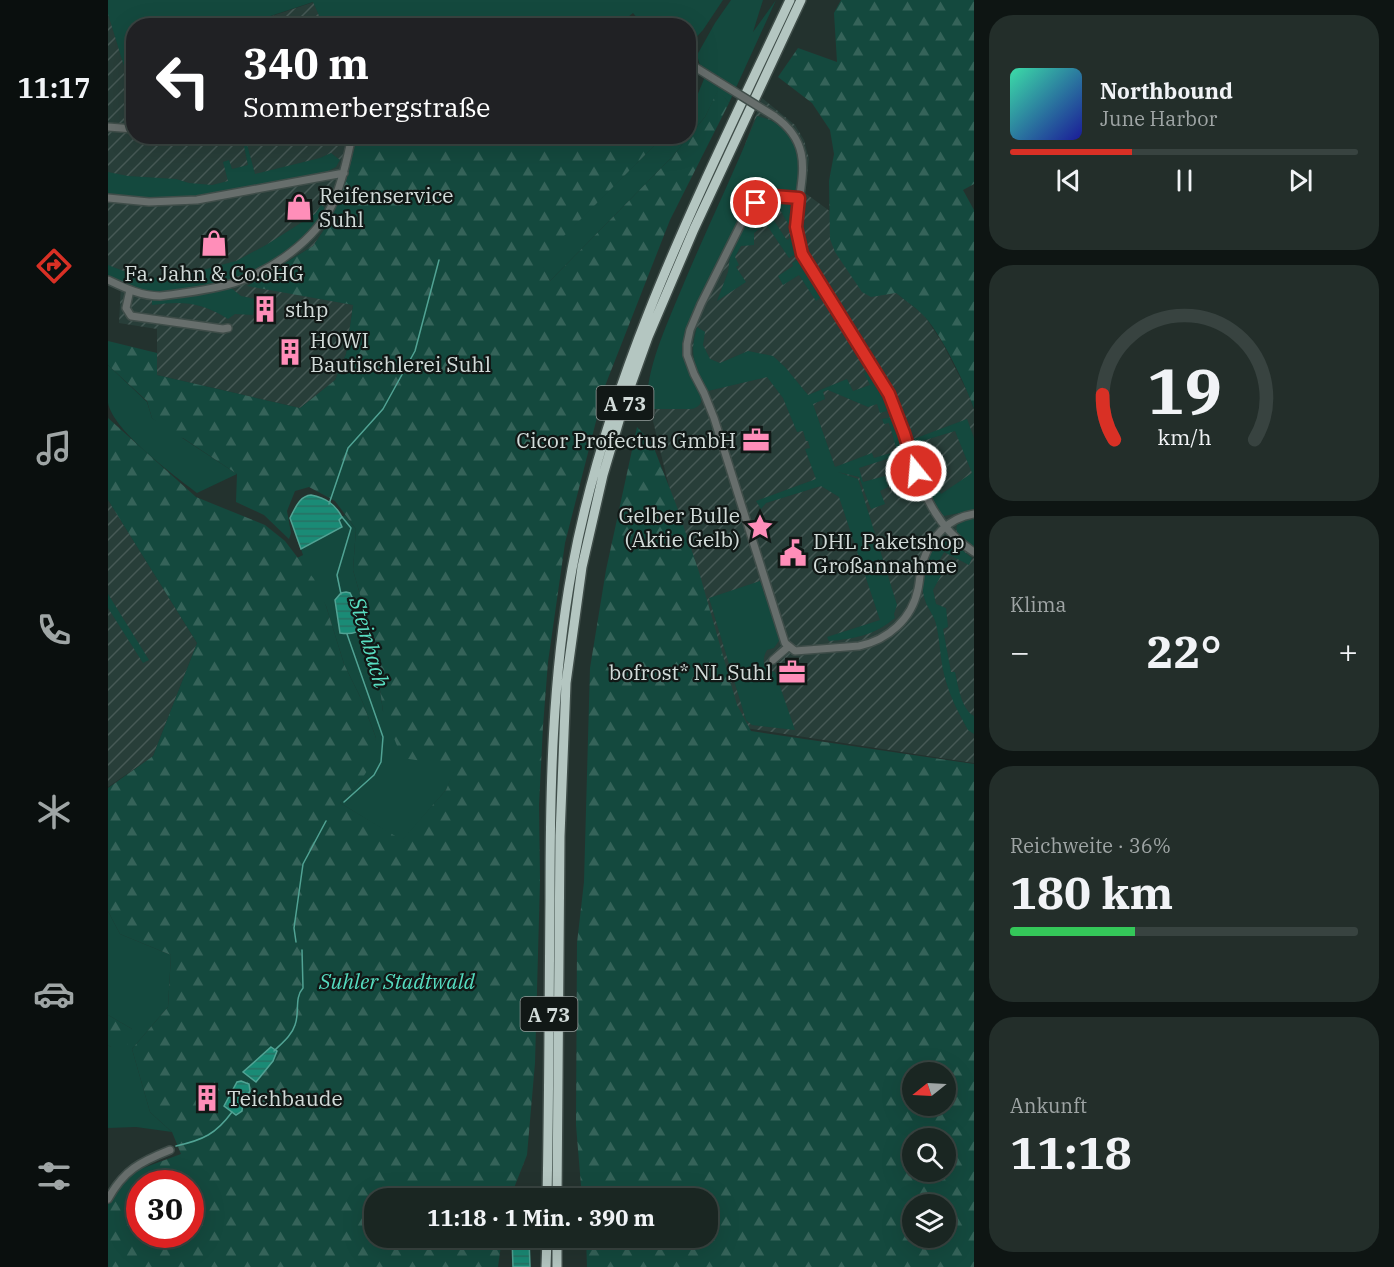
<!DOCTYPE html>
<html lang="de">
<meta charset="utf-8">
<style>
:root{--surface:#1a2622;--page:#232e2a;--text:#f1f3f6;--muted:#9fa5a5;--line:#384340;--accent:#d93025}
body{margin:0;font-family:"IBM Plex Serif",serif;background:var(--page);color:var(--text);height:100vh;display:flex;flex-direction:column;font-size:22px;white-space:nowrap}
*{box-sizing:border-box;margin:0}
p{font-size:20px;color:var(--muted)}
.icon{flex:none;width:33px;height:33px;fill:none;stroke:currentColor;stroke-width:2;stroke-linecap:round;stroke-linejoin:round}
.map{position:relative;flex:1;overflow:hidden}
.sheet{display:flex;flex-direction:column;gap:15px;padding:15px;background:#0e1513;width:420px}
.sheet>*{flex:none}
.top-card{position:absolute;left:18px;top:18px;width:570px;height:126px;border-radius:24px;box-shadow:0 6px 24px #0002,0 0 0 2px var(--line);background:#202124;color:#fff;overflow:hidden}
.needle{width:39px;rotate:252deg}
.buttons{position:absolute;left:794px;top:1062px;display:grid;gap:12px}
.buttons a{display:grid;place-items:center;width:54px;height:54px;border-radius:50%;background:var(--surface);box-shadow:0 6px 24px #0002,0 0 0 2px var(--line);font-size:30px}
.speed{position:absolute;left:18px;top:1170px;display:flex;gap:12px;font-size:30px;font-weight:700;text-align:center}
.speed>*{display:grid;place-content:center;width:78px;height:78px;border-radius:50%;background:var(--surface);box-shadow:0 6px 24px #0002,0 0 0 2px var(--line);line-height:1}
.speed .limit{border:9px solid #d22;background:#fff;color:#111}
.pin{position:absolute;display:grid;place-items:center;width:51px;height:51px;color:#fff;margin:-26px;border:3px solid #fff;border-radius:50%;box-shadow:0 2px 6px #0007}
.me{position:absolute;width:66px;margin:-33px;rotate:343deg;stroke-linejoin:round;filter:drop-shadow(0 0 4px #0008)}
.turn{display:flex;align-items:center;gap:21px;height:126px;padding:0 18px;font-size:27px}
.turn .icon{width:78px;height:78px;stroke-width:2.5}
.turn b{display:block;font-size:42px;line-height:51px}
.big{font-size:45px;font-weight:800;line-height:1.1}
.sheet .tile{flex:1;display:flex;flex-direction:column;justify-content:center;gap:9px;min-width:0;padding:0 21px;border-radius:24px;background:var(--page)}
.sheet .dial{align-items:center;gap:0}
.dial svg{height:156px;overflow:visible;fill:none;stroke:var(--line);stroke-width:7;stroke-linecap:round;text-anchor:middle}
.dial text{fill:var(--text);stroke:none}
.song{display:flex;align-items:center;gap:18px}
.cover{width:72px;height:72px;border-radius:9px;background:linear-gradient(135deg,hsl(160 70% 55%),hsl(240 70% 35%))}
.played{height:6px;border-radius:3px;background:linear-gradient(90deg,var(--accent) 35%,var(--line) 35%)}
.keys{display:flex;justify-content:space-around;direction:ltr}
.heat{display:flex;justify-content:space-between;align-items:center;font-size:33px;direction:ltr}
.charge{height:9px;border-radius:4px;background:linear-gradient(90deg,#34c759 36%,var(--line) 0)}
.trip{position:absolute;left:256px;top:1188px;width:354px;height:60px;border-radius:24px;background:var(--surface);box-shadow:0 6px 24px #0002,0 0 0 2px var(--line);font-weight:800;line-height:60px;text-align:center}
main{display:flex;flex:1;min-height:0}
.tabs{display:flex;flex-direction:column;width:108px;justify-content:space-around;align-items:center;background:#0a0f0e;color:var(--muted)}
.tabs .icon{width:42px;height:42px}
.tabs .selected{color:var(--accent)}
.tabs b{font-size:27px;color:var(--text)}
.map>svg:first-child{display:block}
.industrial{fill:url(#industrial-furrows)}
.green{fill:#14493e}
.forest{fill:url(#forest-firs);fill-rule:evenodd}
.water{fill:url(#water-rules);stroke:#51a394;stroke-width:1.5}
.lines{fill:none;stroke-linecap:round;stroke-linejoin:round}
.stream{stroke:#51a394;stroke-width:1.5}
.minor-casing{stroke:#3f4d49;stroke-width:10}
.highway-casing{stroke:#3f4d49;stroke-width:12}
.minor{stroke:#676e6c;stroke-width:7}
.highway{stroke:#b4c6c1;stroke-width:9}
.minor-bridge-casing{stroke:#3f4d49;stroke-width:10;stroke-linecap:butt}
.minor-bridge{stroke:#676e6c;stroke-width:7}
.route-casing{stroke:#8d1f18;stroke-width:15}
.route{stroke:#d93025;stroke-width:10}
.labels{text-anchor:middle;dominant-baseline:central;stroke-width:4.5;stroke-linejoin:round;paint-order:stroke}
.shield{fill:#111816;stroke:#98a09e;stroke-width:1.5}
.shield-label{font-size:20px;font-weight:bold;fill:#d2dbd9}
.poi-label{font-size:21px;fill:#d2dbd9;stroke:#111816;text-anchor:start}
.park-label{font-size:21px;font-style:italic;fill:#55dbbf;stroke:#111816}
.water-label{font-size:22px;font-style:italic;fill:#59dfc2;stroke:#111816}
</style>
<main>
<nav class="tabs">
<b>11:17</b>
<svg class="icon selected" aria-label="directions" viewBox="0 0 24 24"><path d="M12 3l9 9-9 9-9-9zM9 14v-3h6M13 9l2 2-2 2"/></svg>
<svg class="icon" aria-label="music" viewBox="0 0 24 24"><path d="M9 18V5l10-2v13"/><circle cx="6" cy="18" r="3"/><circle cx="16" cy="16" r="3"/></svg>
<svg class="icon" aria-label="phone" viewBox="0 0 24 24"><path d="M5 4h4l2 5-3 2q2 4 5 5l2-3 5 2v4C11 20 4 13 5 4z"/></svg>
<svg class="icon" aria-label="climate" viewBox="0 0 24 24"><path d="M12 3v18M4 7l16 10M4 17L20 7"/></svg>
<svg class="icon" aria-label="car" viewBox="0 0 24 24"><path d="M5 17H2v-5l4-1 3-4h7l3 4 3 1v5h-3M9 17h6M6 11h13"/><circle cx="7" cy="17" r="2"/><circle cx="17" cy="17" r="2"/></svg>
<svg class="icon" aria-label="filters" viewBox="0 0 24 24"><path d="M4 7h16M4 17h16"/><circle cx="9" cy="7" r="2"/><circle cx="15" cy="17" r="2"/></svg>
</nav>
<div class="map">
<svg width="866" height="1267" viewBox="0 0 866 1267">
<defs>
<pattern id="industrial-furrows" width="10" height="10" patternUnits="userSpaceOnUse" patternTransform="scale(1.5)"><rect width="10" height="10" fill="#283e39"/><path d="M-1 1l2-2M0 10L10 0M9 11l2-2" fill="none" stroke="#465955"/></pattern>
<pattern id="forest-firs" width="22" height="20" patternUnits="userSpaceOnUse" patternTransform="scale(1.5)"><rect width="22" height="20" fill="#14493e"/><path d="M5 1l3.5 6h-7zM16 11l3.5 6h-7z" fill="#356359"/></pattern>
<pattern id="water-rules" width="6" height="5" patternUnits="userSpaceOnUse" patternTransform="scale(1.5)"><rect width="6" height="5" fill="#1a8b76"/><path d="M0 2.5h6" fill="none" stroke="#277163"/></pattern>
</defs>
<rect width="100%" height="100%" fill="#23322e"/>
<path class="industrial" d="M206,2L213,20L223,16L228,25L134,26Z
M0,12L25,61L26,136L249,137L240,174L223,219L205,246L140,285L245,305L238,354L227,380L192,408L49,375V329L11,323L13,285L0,278Z
M654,98L687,125L696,140L701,159L697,193L723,212L722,239L776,294L788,293L816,315L835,344L860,393L866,410V763L631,727L583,577L545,421L565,343Z
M0,500L89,643L45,756L0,787Z"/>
<path class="green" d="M0,0H615L595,30L581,45L580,26L535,25L525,13L520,17L526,25L390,26C374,21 354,21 338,26H228L223,16L213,20L205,2L135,25L26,26L25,62L16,66L0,14Z
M623,0H655L645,32L668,0L621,103L610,91L597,117L564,157L442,281L431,260L555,137L580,136L581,106L589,96L596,79L589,55L607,23Z
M649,116C688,125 693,152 690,187C682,197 672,192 661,194C652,196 646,200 639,207L578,332C576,341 575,351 577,361C580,375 608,404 583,409H538C539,366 557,329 573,290C597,232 625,175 649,116Z
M134,137H137L147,174L212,158L223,153L232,160L228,167L218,172L86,197L37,199L0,195V172L20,176L68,179L81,183L104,185L120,181L115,162L121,160L124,169L140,165Z
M667,201H677L684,206L683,229Z
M213,205L217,208C197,261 96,298 43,294C28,293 13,283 0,277V265L26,275L49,278L72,276L128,261L158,245L207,214Z
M648,209C662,208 671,230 679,240L682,238L681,235L683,233L688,254L681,258L658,224L646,233V245L633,246L627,257L631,265L628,267L638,282L609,301L620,272L622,257L640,219Z
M691,259L714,296L708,301L691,275L675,285L670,276L685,266L684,263Z
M123,288L133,296L148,299L145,315L127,314L120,319C93,302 75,301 44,305V300L65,299Z
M589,327L597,332L595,345L602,359L612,363L640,351L665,356L677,367L700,395L739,379L745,391L762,385L756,373L762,371L782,410L772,413L769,404L760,407L720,390L715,392L717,399L705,404L727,467L764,453L766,458L789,451L781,423L776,424L774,419L785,417L802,468L797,472L791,455L751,468L755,482L777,476L780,487L772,491L777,504L763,509L751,477L730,472L750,479L789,605L786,614L787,618C767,635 746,639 721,641L719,637L772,620L731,497L713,486L658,503L653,509L648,501L708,479L697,449L702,448L700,441H698L695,431L689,432L675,398L659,377L600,391C586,364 581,357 589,327Z
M0,365L39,402L44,418L129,474L89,493C66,475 6,432 0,403C0,392 0,377 0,365Z
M859,419L866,438V510L836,516C826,506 812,470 808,455L814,453L833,494L864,473L847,431L811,442L813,446L806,449L803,440Z
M237,515L248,529L245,570L265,640L275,711L349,766L338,790L294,841L232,803L253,780L268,738L255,703L236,664L218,606L189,558L195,555L193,549L234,527L231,520Z
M860,519H866V547C857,541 846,536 849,525Z
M838,539L844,542L864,558L861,565L836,552L829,565L836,570L825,590L828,604L838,608L840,627L835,629L843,672H847C850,685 853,709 866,716V734L860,730C850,712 841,695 836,674C832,658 832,640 828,624C826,616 821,610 818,603C810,584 815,542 838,539Z
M652,581L672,639L666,648L659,650C653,660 655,669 667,672L687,730L644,725L638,720L601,598Z
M0,594L41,660L35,663L0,608Z
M0,911L12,934L63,955L60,1007L24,1049L42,1112L64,1132L28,1127L0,1128V1045L3,1047L24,1029L0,1015Z"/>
<path class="forest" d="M733,0H866V184L855,190L866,210V409C858,385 832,331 814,314C806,306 796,300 788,293L763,297L754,292L727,252L722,239L721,181L726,154L722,130L704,103L670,77L690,48L729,62L726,13Z
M610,90L621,103L562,220L497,386L457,543L440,662L435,726L431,805L432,881L427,1063L419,1155L402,1198H267V1238H394L390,1267H0V1203L13,1183L27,1171L73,1154L64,1132L42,1112L24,1049L60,1007L63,955L12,934L0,911V788L45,756L89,643L0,500V418L88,497L157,525L177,541L206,579L218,606L236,664L255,703L268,738L265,762L253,780L232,803L294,840L338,790L348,766L294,758L275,711L265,640L245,570L248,529L227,501L201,487L187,491L179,511L183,533L181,539L156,515L128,502L129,474L75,438L66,437L44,418L39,401L0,365V341L49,353V375L192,408L227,380L238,354L245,305L139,286L205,246L223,219L240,174L249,137H555L432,260L442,281L564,157L597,117ZM163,1047L148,1082L136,1071ZM32,1184H82V1234H32Z
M529,427L544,443L569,507L591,572L629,705L643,731L866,764V1267H479L478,1238H600V1198H474L468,1125L469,943L476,882L482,668L498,570ZM837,1072V1106H804V1072ZM837,1138V1172H804V1138ZM837,1204V1238H804V1204Z
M0,1015L24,1029L19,1045L3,1047L0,1045Z"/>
<path class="water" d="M203,495C218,498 227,504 234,517L231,520L234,527L193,549L182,518C187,509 191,496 203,495Z
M238,592L242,593L247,603L254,628C249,634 239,634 232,633L227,600L233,593Z
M163,1047L169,1051L165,1061L148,1082L135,1072Z
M133,1081L141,1084L142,1091L135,1102L134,1111L128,1115L116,1106L129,1082Z
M404,1238H421L422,1267H405Z"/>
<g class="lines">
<path class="stream" d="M221,504L240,448L275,409L307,351L331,260
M233,594L229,575L243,528L234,517
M236,802L266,775L273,762L275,737L239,634
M188,942L186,928L195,864L218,821
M166,1051C174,1043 184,1035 187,1025C192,1012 186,998 195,988L194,950
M68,1146C95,1140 108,1134 124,1112"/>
<defs>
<path id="minor" d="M580,63L590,69
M666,116C722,155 675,202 694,254C720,302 756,345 781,394C808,451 807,514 866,552
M0,127L26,129
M0,198L41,202L89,200L236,173
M691,198C672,195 657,196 641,208L593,304L582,330L579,344V355L586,374L596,393L606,418L677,643L687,651L751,646C780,640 804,619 810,589C812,580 812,570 815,561C823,537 840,518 866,514
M0,280C17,288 33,296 52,296C77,293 102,290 126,283C163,271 208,240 225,203C234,182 239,159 244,136
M22,290L18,308L23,316L115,329L120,328
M665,660L680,647
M0,1199C16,1170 32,1162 62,1150"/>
<path id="highway" d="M439,1198C441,1099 441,999 442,899C442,789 444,678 464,569C501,368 596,184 682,0
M449,1198L452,836L458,683L474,567L495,475L516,404L540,337L586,229L693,0
M438,1267L439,1238
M449,1267V1238"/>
</defs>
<use href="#minor" class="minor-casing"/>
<use href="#highway" class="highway-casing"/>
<use href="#minor" class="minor"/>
<use href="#highway" class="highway"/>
<defs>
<path id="minor-bridge" d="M590,69L666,116"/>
</defs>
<use href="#minor-bridge" class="minor-bridge-casing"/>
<use href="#minor-bridge" class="minor-bridge"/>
</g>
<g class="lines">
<defs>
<path id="route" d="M648,203L665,196L691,198L688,227L694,254L781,394L796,433L808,471"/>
</defs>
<use href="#route" class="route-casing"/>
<use href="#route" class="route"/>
</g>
<defs>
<symbol id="shop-bare" viewBox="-9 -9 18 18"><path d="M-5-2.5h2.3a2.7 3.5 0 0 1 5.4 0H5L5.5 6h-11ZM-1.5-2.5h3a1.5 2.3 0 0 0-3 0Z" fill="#ff8eb9" stroke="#111816" stroke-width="2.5" paint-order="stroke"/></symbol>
<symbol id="building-bare" viewBox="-9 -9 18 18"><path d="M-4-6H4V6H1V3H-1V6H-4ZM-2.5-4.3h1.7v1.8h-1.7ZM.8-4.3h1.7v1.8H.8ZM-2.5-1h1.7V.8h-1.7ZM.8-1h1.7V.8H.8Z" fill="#ff8eb9" stroke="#111816" stroke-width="2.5" paint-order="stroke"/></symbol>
<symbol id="office-bare" viewBox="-9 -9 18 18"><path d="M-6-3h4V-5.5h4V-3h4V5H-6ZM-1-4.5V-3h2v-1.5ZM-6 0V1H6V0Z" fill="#ff8eb9" stroke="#111816" stroke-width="2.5" paint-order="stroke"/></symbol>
<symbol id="sight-bare" viewBox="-9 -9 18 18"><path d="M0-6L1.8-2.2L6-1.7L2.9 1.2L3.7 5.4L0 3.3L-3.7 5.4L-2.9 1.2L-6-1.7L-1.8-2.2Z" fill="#ff8eb9" stroke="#111816" stroke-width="2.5" paint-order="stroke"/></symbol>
<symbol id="civic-bare" viewBox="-9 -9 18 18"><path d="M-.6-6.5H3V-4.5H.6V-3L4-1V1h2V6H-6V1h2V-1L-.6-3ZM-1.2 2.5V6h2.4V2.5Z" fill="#ff8eb9" stroke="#111816" stroke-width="2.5" paint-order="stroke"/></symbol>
</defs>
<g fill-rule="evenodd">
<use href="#shop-bare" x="172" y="188" width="38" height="38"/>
<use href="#shop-bare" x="87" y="224" width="38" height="38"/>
<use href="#building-bare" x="138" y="290" width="38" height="38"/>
<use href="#building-bare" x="163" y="333" width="38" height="38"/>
<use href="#office-bare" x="629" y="421" width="38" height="38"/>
<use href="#sight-bare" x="633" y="508" width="38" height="38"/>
<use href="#civic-bare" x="666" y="534" width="38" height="38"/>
<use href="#office-bare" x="665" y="653" width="38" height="38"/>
<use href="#building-bare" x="80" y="1079" width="38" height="38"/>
</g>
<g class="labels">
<g class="shield">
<rect x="488.5" y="386" width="57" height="34" rx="4.5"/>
<rect x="412.5" y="997" width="57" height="34" rx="4.5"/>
</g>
<g class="shield-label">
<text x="517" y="403">A 73</text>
<text x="441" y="1014">A 73</text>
</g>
<g class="poi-label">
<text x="211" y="195">Reifenservice<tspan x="211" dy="24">Suhl</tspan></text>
<text x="106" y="273" text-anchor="middle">Fa. Jahn &amp; Co.oHG</text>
<text x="177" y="309">sthp</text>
<text x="202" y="340">HOWI<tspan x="202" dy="24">Bautischlerei Suhl</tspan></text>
<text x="628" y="440" text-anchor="end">Cicor Profectus GmbH</text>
<text x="632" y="515" text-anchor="end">Gelber Bulle<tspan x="632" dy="24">(Aktie Gelb)</tspan></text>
<text x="705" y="541">DHL Paketshop<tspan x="705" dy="24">Großannahme</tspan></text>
<text x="664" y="672" text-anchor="end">bofrost* NL Suhl</text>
<text x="119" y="1098">Teichbaude</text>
</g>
<g class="park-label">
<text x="289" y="981">Suhler Stadtwald</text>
</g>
<g class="water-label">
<text transform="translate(262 642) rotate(74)">Steinbach</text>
</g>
</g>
</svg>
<div class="buttons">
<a><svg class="needle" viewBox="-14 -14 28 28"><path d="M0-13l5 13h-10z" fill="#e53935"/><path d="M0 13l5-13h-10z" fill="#9fa5a5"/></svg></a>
<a><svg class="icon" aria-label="search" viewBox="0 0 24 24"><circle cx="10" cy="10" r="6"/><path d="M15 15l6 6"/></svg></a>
<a><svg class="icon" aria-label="layers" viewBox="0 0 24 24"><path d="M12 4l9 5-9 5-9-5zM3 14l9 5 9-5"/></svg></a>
</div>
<div class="speed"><div class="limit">30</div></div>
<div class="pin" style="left:648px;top:203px;background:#d93025"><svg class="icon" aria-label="arrive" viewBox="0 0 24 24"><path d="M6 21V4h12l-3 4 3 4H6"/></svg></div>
<svg class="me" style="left:808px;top:471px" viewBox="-20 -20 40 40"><circle r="17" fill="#d93025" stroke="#fff" stroke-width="3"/><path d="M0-11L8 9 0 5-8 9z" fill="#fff"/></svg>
<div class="trip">11:18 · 1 Min. · 390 m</div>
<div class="top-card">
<div class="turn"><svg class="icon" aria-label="left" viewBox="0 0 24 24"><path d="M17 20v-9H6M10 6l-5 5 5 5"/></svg><div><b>340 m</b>Sommerbergstraße</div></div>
</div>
</div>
<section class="sheet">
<div class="tile">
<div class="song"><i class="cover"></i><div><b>Northbound</b><p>June Harbor</p></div></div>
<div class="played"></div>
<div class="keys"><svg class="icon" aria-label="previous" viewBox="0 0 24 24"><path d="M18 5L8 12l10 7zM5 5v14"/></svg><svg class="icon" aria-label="pause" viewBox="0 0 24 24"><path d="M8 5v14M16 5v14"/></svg><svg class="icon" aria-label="next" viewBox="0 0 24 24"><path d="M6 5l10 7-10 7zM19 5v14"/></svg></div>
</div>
<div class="tile dial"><svg viewBox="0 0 100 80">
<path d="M14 69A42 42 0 1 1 86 69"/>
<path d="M14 69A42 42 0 0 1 8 46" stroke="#d93025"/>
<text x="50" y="56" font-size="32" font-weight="700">19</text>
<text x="50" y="72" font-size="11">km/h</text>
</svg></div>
<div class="tile"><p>Klima</p>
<div class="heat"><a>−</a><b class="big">22°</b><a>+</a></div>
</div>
<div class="tile"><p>Reichweite · 36%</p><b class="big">180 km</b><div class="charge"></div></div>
<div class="tile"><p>Ankunft</p><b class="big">11:18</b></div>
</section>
</main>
